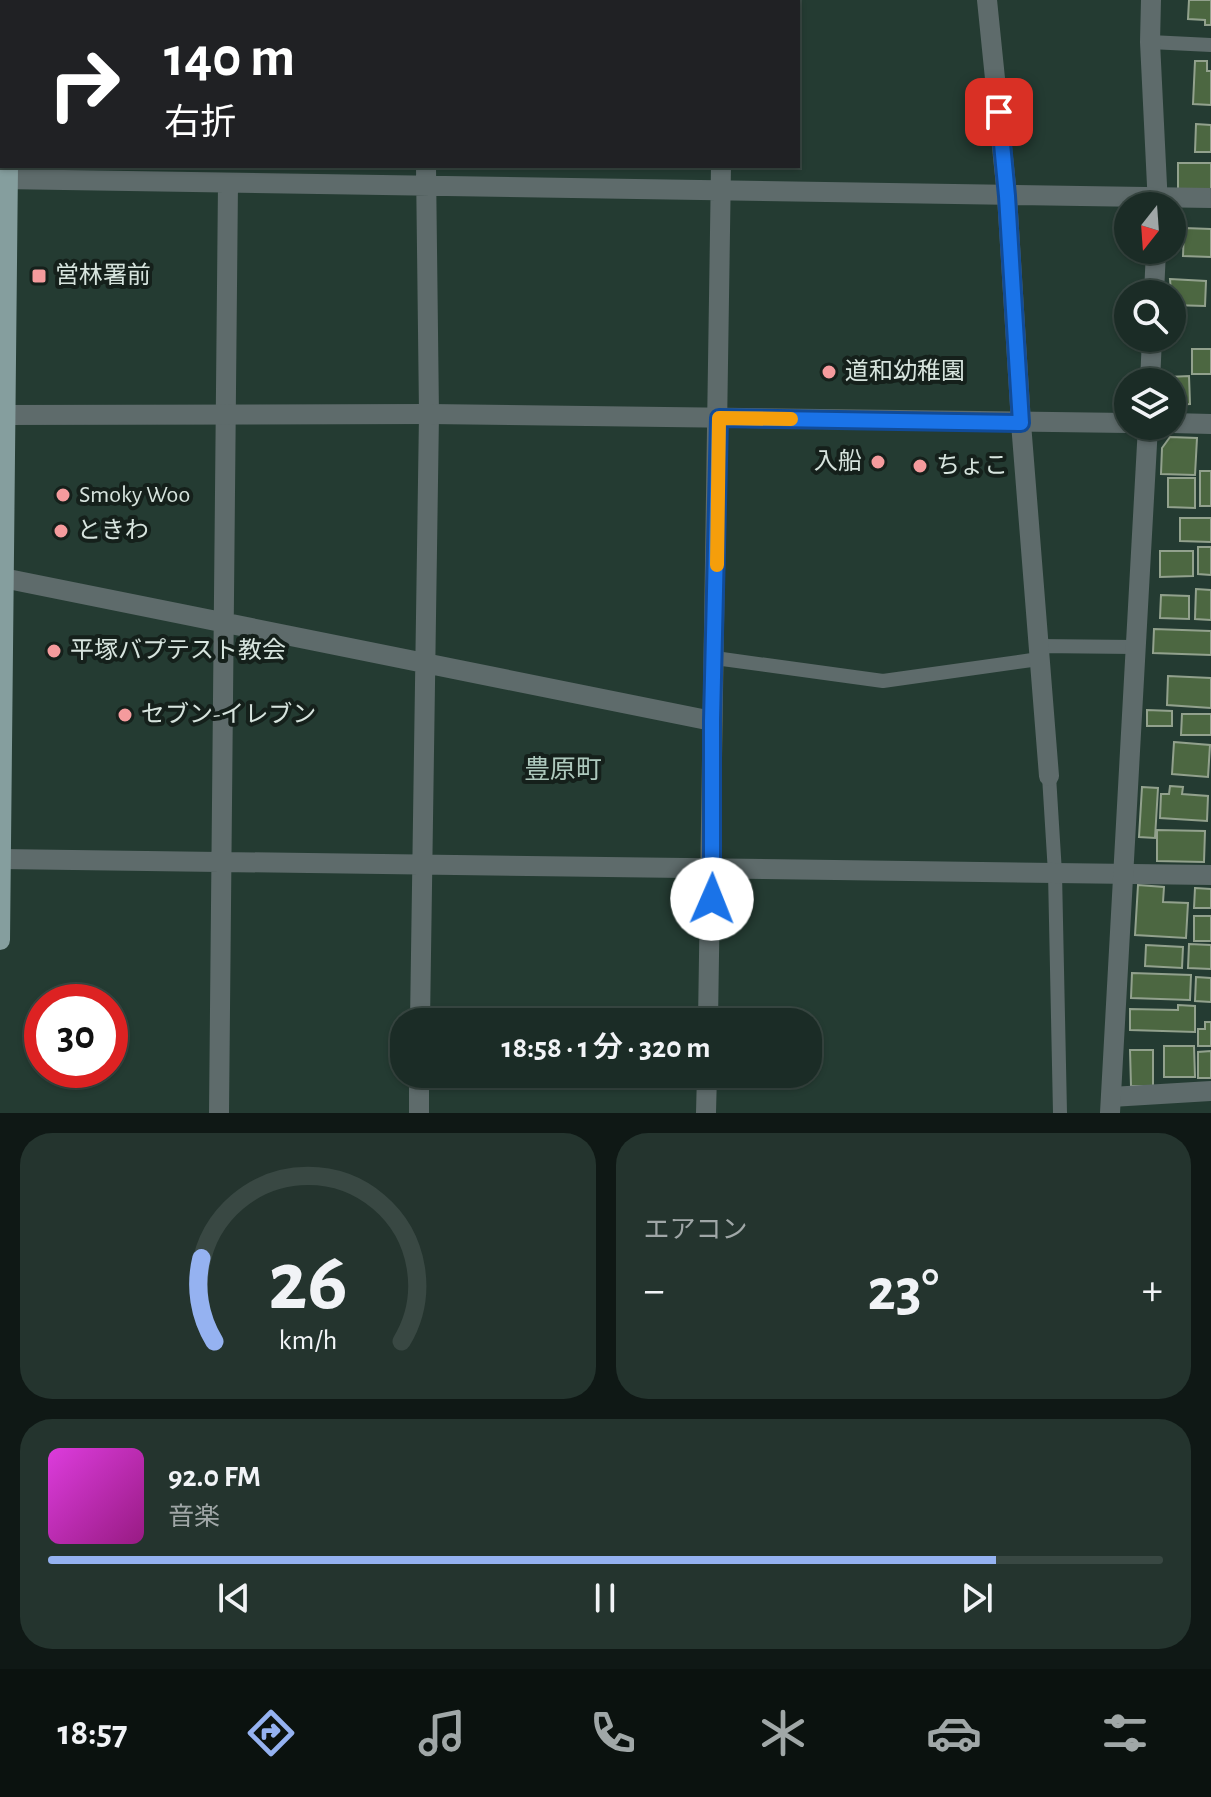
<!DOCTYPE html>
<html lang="ja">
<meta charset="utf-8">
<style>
:root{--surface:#1b2c26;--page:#24342e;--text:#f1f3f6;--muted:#a0a7a7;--line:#394843;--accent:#95b2f1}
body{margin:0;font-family:"Alegreya Sans","Noto Sans JP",sans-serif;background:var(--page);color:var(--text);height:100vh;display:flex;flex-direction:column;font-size:30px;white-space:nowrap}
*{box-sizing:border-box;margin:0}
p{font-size:26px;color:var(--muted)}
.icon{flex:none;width:44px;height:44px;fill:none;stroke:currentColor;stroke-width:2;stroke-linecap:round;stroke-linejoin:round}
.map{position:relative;height:1113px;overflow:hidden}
.details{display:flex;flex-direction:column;gap:20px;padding:20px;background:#0f1815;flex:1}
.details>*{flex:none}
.top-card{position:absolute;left:0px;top:0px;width:800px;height:168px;box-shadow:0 2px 6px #0004,0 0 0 2px var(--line);background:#202124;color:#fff;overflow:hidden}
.needle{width:52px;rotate:197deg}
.buttons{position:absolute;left:1114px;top:192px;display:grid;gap:16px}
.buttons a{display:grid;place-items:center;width:72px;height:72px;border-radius:50%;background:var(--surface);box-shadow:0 2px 6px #0004,0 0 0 2px var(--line);font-size:40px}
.speed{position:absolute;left:24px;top:984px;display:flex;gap:16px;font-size:40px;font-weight:700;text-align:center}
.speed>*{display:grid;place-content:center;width:104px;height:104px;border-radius:50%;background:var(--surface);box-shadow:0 2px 6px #0004,0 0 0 2px var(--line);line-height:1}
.speed .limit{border:12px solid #d22;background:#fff;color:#111}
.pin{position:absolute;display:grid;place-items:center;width:68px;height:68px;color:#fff;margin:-34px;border-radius:16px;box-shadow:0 4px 12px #0006}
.me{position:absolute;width:88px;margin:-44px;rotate:1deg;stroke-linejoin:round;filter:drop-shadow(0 0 6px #0008)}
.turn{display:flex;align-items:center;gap:28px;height:168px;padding:0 32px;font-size:36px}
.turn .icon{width:104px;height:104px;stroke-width:2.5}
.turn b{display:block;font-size:56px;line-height:68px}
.big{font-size:60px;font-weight:600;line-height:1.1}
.details .card{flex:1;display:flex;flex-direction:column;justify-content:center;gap:12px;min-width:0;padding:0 28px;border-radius:32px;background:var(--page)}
.details .dial{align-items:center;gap:0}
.dial svg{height:208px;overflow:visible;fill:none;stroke:var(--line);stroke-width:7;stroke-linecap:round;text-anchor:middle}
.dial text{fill:var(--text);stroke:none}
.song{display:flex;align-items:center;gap:24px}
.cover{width:96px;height:96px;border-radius:12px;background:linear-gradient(135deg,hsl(300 70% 55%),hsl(310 70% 35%))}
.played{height:8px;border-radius:4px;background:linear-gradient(90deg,var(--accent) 85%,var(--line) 85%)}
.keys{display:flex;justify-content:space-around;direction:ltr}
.heat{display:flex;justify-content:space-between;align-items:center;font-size:44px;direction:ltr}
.details .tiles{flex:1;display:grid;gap:20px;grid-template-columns:1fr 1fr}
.card:last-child{grid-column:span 2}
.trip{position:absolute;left:390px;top:1008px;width:432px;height:80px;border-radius:32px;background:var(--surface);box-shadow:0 2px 6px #0004,0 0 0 2px var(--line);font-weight:600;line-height:80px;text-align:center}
.tabs{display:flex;height:128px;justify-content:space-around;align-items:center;background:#0b120f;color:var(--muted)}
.tabs .icon{width:56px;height:56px}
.tabs .selected{color:var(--accent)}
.tabs b{font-size:36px;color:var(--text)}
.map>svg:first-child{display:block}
.building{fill:#4c6741;stroke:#92a18d;stroke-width:2}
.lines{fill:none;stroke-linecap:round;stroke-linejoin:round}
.service{stroke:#5e6b6b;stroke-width:14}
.minor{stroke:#5e6b6b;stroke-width:20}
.tertiary{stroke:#5e6b6b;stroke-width:20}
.primary{stroke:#859e9e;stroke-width:20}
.route-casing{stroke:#114b97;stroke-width:20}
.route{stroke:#1a73e8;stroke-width:14}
.slow{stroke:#f59e0b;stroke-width:14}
.poi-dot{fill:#f59b9d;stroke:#15201b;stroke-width:3}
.labels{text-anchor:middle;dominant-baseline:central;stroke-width:8;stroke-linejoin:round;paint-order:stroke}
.poi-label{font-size:24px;fill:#d7e4de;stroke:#15201b;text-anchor:start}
.neighbourhood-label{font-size:26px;fill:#aec9bd;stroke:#15201b}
</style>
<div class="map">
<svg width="1211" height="1113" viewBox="0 0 1211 1113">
<rect width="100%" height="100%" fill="#243b32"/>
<path class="building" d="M1189,0H1211V25H1205V20L1188,19Z
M1195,61H1207V71H1211V105L1193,104Z
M1196,124L1211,125V152H1195Z
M1178,163H1211V190L1178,189Z
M1184,228L1211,229V257L1183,256Z
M1170,279L1206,281L1205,306L1172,305Z
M1192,349H1211V374H1192Z
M1189,376L1190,404L1172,405V382H1168V377Z
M1170,437L1197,438L1195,475L1161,474L1162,448Z
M1200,471H1211V506H1200Z
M1168,478H1195V508L1168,507Z
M1180,518H1211V542L1180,541Z
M1198,547H1211V575L1198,574Z
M1160,551H1193V576L1160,577Z
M1196,589L1211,590V620L1195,619Z
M1161,595L1189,596V619L1160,618Z
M1154,629L1211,631V655L1153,653Z
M1168,676L1211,678V708L1167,705Z
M1147,710L1172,711V726H1147Z
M1182,714H1211V735H1181Z
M1174,742L1210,745L1208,777L1172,774Z
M1170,786L1183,787L1182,794L1208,796L1207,821L1160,818L1161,794H1169Z
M1142,787L1158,788L1155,838L1139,837Z
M1157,830L1205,831L1204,862L1157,861Z
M1138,885L1164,887L1163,902L1188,903L1186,938L1135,935Z
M1195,888L1211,889V908H1194Z
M1194,916H1211V941H1194Z
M1189,944L1211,945V969L1188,968Z
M1146,945L1183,947L1182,968L1145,966Z
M1132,973L1191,975L1190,1000L1131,998Z
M1196,977L1211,978V1002L1195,1001Z
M1178,1005L1195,1006V1032L1130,1030V1009L1178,1010Z
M1205,1022H1211V1046H1198V1029H1205Z
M1164,1046H1194L1195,1077H1164Z
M1130,1050H1153V1086H1131Z
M1211,1051V1078H1198V1052Z"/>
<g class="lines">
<path class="service" d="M1150,42L1211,45
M1038,646L1134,647
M715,658L883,681L1039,659
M1049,776L1055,873L1060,1113"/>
<path class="minor" d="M987,0L1007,196L1021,423L1049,776
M427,2V0
M724,2V0
M0,179L1211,198
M3,578L712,721
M0,859L1211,875
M420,1022L429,414L426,166
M708,1022L721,166
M1111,1097L1211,1091
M219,1113L228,183
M419,1113V1074
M706,1113L707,1074"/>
<path class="tertiary" d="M1151,0L1150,42L1158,206
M1154,294L1156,250
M1150,382L1152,338
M0,415L429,414L1128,423
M1172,423L1211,424
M1110,1113L1148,426"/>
<path class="primary" d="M14,2V0
M0,940L8,166"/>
</g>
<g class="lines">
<defs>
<path id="route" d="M712,899V721L719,418L1021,423L1007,196L999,112"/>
</defs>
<use href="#route" class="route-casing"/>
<use href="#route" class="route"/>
<path class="slow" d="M717,565L719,418L791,419"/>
</g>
<g class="poi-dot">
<rect x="31" y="268" width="16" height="16" rx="4"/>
<circle cx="829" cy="372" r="8"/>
<circle cx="878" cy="462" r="8"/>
<circle cx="920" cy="466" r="8"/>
<circle cx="63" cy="495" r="8"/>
<circle cx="61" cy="531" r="8"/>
<circle cx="54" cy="651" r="8"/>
<circle cx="125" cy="715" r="8"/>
</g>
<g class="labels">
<g class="poi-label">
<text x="55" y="276">営林署前</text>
<text x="845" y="372">道和幼稚園</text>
<text x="862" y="462" text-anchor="end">入船</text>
<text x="936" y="466">ちょこ</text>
<text x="79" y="495">Smoky Woo</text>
<text x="77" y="531">ときわ</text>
<text x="70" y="651">平塚バプテスト教会</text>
<text x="141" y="715">セブン-イレブン</text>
</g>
<g class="neighbourhood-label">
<text x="563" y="770">豊原町</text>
</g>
</g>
</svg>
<div class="buttons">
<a><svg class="needle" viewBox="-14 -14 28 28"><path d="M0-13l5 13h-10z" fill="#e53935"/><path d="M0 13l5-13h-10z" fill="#a0a7a7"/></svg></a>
<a><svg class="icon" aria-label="search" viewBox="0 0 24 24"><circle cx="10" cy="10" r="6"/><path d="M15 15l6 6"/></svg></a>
<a><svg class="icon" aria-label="layers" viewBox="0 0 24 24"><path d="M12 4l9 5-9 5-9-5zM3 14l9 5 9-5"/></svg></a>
</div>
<div class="speed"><div class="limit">30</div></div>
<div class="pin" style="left:999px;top:112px;background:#d93025"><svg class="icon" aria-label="arrive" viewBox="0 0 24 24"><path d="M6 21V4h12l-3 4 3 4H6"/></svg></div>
<svg class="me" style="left:712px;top:899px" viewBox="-20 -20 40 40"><circle r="19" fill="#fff"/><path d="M0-13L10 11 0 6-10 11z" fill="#1a73e8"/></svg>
<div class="trip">18:58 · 1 分 · 320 m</div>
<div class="top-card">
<div class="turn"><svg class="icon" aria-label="right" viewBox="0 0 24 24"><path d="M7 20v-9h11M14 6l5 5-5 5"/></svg><div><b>140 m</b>右折</div></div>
</div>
</div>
<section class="details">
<div class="tiles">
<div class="card dial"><svg viewBox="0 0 100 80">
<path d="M14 69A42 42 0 1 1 86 69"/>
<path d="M14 69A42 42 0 0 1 9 37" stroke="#95b2f1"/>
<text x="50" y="56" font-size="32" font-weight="700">26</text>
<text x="50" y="72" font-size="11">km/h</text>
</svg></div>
<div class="card"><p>エアコン</p>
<div class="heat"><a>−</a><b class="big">23°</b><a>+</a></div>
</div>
<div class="card">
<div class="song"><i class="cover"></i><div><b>92.0 FM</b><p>音楽</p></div></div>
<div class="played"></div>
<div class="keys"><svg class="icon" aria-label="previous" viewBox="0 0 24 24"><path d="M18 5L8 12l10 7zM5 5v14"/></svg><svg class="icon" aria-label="pause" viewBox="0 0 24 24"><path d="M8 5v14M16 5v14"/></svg><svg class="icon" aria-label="next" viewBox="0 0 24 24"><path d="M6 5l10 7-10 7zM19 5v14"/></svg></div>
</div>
</div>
</section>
<nav class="tabs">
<b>18:57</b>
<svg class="icon selected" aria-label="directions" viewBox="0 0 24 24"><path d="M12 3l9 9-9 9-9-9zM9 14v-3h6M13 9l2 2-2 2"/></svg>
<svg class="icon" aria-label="music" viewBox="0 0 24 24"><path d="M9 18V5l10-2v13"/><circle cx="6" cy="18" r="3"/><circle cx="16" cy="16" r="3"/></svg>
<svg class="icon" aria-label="phone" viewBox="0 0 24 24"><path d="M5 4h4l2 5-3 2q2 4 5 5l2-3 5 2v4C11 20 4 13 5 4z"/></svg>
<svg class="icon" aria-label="climate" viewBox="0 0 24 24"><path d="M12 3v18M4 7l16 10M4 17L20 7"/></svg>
<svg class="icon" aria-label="car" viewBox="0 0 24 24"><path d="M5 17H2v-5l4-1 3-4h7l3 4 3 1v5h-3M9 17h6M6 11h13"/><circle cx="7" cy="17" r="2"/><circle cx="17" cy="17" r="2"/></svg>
<svg class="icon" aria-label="filters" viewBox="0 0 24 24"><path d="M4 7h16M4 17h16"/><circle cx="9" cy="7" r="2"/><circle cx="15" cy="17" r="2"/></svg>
</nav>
